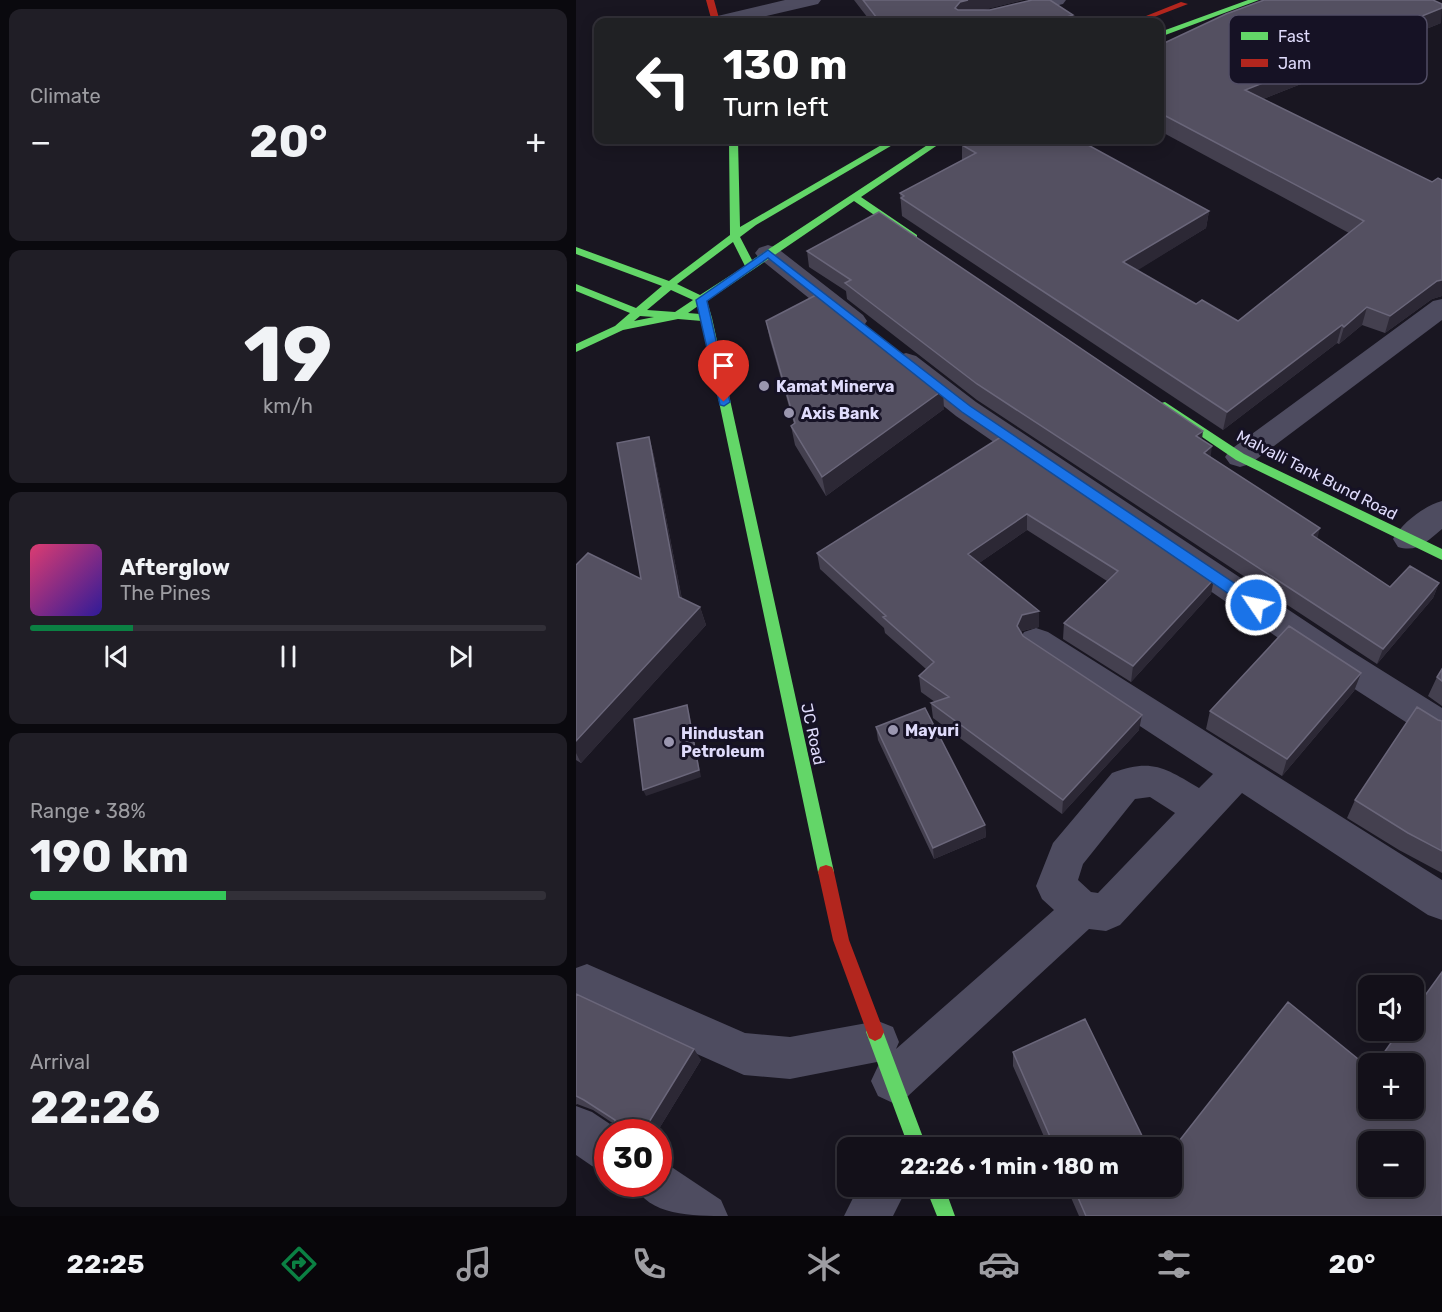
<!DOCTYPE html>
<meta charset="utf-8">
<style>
:root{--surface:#131019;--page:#201e26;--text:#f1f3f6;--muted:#9d9da2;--line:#323038;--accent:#0b8043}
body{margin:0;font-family:Rubik,sans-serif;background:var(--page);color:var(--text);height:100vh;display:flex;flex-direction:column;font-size:22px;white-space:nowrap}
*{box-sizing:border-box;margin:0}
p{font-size:20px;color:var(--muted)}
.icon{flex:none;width:33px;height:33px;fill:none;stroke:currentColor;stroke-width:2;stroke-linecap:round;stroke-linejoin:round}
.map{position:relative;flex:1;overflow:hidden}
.sheet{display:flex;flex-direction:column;gap:9px;padding:9px;background:#0a090e;width:576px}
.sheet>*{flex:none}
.top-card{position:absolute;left:18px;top:18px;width:570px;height:126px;border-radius:12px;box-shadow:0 3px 15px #0003,0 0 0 2px var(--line);background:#202124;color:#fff;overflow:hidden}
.controls{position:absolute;left:782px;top:975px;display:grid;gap:12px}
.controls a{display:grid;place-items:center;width:66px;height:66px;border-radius:12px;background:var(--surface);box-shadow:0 3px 15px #0003,0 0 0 2px var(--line);font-size:30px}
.speed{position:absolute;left:18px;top:1119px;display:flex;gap:12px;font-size:30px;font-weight:700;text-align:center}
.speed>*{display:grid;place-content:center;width:78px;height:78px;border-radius:50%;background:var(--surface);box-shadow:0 3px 15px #0003,0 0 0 2px var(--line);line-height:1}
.speed .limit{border:9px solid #d22;background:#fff;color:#111}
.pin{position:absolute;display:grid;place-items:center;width:51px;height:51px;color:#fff;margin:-62px -26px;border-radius:50% 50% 50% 0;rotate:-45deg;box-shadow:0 0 6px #0007}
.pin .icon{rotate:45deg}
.me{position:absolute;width:66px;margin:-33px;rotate:304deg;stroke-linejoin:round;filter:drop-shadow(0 0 4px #0008)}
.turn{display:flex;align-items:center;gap:21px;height:126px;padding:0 30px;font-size:27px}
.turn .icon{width:78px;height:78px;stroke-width:2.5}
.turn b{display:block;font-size:42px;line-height:51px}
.big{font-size:45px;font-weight:700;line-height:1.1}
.sheet .tile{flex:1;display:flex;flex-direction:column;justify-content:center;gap:9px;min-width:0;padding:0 21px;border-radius:12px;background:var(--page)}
.sheet .dial{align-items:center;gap:0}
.dial b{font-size:78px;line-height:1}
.song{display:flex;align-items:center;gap:18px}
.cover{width:72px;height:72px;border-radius:9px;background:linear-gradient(135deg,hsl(340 70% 55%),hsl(250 70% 35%))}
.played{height:6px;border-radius:3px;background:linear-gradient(90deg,var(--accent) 20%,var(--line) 20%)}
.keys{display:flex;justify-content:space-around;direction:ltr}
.heat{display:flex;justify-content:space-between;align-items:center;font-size:33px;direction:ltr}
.charge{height:9px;border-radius:4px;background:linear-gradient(90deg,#34c759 38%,var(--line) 0)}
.trip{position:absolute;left:261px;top:1137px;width:345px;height:60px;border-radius:12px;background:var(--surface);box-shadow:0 3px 15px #0003,0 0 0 2px var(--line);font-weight:700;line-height:60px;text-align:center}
.menu{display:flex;height:96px;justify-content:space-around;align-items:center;background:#08060a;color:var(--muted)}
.menu .icon{width:42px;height:42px}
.menu .selected{color:var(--accent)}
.menu b{font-size:27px;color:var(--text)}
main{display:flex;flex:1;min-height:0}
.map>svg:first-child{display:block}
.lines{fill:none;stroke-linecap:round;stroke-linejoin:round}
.street{fill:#4e4c60;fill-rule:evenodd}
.fast{fill:#63d668;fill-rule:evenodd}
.jam{fill:#b3261e;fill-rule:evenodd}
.wall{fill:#44404f}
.shaded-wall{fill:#2c2835}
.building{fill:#545061;stroke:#6a667a;stroke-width:1.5;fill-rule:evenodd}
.route{fill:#1a73e8;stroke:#114b97;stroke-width:1.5}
.poi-dot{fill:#9a96af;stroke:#161225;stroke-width:2}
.labels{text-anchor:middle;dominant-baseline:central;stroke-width:6;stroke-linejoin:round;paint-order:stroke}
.poi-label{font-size:16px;font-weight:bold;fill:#dfdbfb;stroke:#161225;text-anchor:start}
.street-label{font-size:16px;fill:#dfdbfb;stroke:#161225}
.key{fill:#161225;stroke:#524e65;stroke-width:1.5}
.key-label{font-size:16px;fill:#dfdbfb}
</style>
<main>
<section class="sheet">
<div class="tile"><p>Climate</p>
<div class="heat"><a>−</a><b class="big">20°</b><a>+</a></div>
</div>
<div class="tile dial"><b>19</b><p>km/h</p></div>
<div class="tile">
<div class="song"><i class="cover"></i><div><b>Afterglow</b><p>The Pines</p></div></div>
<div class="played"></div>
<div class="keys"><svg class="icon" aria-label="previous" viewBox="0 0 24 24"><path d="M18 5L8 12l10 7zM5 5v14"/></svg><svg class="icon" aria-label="pause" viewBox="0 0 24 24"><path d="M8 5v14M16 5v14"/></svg><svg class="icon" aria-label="next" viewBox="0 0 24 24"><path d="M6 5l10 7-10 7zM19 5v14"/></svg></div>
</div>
<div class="tile"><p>Range · 38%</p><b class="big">190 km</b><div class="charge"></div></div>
<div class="tile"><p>Arrival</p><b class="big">22:26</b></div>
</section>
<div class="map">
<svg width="866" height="1216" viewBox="0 0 866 1216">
<rect width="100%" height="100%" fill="#191621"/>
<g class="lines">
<path class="street" d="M209,0H245L242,4L164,22H130L133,18Z
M456,0H490L487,4L414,22H382L385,18Z
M192,245L201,248L287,315L291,321L287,327L278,329L269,327L183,258L179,253L183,248Z
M866,299V320L674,464L664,467L654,464L649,457L654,450L857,301Z
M330,353L340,356L400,402L770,648L866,708V741L853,737L746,668L380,416L320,368L316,362L320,356Z
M866,501V529C851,541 842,553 822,547L817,539C826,523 848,506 866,501Z
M460,628L472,632L866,880V920L852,915L666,793L544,925L530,931L513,929L332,1096L317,1103L302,1096L295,1081L302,1066L306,1061L214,1079L168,1075L0,1000V968L11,964L169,1033L214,1037L302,1021L317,1027L323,1042L320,1049L478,910L466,899L460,886L477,843L536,773C576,758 589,768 623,788L637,774L448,650L443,641L448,632ZM574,797L599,813L522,893L515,892L502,880L507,864L559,799Z
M0,1106L16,1112L46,1132H32V1172L16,1166L0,1155Z
M82,1162L97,1168L145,1200L152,1216C116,1216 72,1216 58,1184H82Z
M283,1186H332L317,1216H268Z"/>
<path class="fast" d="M672,0H683L584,37V32Z
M153,140H162L164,227L314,140H325L180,225L164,237L176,260L359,140H369L285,197L341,235V239H333L278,201L131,301L136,318L258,872L256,877L250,879L244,877L242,872L126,321L102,319L47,330L0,352V344L39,326L54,313L0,291V284L60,308L86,286L0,254V247L93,281L154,235ZM157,242L169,266L124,295L101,284ZM95,290L117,300L99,312L71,310ZM122,306L124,314L112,313ZM64,316L78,317L58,321Z
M589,402L668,454L866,549V560L660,460L585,409L583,406L585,403Z
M299,1023L305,1026L351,1148H333L290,1032L293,1026Z
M349,1186H368L379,1216H361Z"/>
<path class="jam" d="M130,0H138L144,22H136Z
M605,2L612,4L565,22H555Z
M250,865L256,867L258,872L273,940L308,1032L305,1038L299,1041L293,1038L257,940L242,872L244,867Z"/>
</g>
<path class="wall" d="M278,0H447L406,10L497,22H295Z
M865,23L753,68V73L687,99L856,182L866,180V296L856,299L809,333L786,325L763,344L761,343L647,430L326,216L324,193L386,161V145L633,211L630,228L561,270L620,304L662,321L773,233L584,131V45Z
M231,251L626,440L634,457L741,538L814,587L863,583L857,598L801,664L401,400L271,299L270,291L233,267Z
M190,321L368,409L250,496L219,445L215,426L218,424L194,340Z
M428,435L638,579L635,594L555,682L487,639L488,623L531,581L451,530L403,563L463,611V627L446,631L445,633L447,636L563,730L486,814L357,718L355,703L359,702L345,692L343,676L350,669L309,633L308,628L244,569L241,553Z
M73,437L78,456L106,599L124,607L130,625L5,763L0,760V565L65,579Z
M866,669V706L852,696L861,677Z
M785,673L778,691L706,776L630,729L634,711Z
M862,720L866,721V873L823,850L771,818L779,800Z
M300,727L409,825L410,837L358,859L302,740Z
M0,994L125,1060L81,1132H43L36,1124H38L17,1110L1,1104L0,1105Z
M437,1052L572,1148H473L437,1066Z
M792,1108L866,1216H503L490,1186H596Z"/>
<path class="shaded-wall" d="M392,0H447L384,16L379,8L384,2Z
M866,8L865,23L753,68V73L667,107L669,90L752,54Z
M497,15V22H475Z
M633,211L630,228L546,280L547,262Z
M866,280V296L856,299L809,333L814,316L861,281Z
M791,307L786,325L763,344L768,327Z
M766,325L761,343L647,430L651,412Z
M367,390L368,409L250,496L246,477Z
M627,431L625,447L620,436Z
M73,437L78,456L109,615L103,597Z
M636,446L634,462L628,453Z
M451,514V530L393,570L392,554Z
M744,528L740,544L736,535Z
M638,579L635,594L555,682L557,666Z
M863,583L857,598L801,664L807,649Z
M124,607L130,625L5,763L0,753V741Z
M463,611V627L446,631L441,642V626L446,615Z
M785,673L778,691L706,776L711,759Z
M111,705L113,712L125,777L70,796L67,790Z
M566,715L563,730L486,814L487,800Z
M409,825L410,837L358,859L357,848Z
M118,1049L125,1060L81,1132H67Z"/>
<path class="building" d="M287,0H392L384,2L379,8L382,10H414L456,0H474L497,15L475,22H304Z
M688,0H857L866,4V8L752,54L756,56L669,90L856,182L862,178L866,180V280L861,281L814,316L791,307L768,327L766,325L651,412L325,198L328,196L324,193L400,153L386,145L396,140H503L633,211L547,262L620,304L626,300L662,321L788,221L584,113V45L650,14Z
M303,212L627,431L620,436L636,446L628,453L744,528L736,535L814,587L834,566L863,583L807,649L401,384L269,283L275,280L231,251Z
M244,293L367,390L246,477L215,426L219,423L190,321Z
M428,435L638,579L557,666L488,623L542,571L451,514L392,554L463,611L446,615L441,626L447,636L566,715L487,800L355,703L373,697L343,676L358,662L307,617L310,616L241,553Z
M73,437L103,597L124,607L0,741V565L12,553L65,579L41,443Z
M713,626L785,673L711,759L634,711Z
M866,669V681L861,677Z
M111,705L123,770L67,790L58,719Z
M841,707L862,720L866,721V851L832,833L779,800Z
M349,708L409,825L357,848L300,727Z
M866,972V1216H510L497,1186H596V1150L712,1002L792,1067V1108H837V1064H800L824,1030H837V1012ZM792,1142H837V1186H792Z
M0,994L118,1049L67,1132H52L36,1124L39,1123V1120L8,1100L0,1096Z
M509,1019L572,1148H479L437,1052Z"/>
<path class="route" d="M192,250L394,406L685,601L687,605L685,609H675L386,412L192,258L131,301L154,402L148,406L144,405L120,300Z"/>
<g class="poi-dot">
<circle cx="188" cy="386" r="6"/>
<circle cx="213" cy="413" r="6"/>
<circle cx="317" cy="730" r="6"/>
<circle cx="93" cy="742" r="6"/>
</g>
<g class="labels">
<g class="poi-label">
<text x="200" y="386">Kamat Minerva</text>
<text x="225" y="413">Axis Bank</text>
<text x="329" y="730">Mayuri</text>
<text x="105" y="733">Hindustan<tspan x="105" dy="18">Petroleum</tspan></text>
</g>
<g class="street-label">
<text transform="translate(741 475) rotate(27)">Malvalli Tank Bund Road</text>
<text transform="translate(237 734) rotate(78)">JC Road</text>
</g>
</g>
<rect x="653" y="15" width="198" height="69" rx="9" class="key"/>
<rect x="665" y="32" width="27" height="8" fill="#63d668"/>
<rect x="665" y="59" width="27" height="8" fill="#b3261e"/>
<g class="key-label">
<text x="702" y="42">Fast</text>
<text x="702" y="69">Jam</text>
</g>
</svg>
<div class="controls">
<a><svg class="icon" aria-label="sound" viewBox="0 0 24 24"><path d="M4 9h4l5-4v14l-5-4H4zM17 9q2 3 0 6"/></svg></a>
<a>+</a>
<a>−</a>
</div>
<div class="speed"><div class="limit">30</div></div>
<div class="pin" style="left:148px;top:402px;background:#d93025"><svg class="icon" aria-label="arrive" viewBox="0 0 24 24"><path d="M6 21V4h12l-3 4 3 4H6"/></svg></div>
<svg class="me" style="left:680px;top:605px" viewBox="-20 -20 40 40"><circle r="17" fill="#1a73e8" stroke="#fff" stroke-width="3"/><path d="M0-11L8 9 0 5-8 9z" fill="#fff"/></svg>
<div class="trip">22:26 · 1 min · 180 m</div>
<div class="top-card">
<div class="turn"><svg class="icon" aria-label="left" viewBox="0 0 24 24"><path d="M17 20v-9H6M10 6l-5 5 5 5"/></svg><div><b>130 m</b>Turn left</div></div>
</div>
</div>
</main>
<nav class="menu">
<b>22:25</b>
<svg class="icon selected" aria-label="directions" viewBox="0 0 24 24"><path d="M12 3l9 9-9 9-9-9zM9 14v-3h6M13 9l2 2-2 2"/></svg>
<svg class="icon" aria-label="music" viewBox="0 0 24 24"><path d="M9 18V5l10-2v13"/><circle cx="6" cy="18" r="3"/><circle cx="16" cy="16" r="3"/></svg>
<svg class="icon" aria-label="phone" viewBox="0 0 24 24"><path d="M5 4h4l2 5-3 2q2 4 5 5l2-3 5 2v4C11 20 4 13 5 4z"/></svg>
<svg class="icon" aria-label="climate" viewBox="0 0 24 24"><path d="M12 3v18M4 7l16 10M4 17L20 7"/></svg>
<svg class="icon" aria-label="car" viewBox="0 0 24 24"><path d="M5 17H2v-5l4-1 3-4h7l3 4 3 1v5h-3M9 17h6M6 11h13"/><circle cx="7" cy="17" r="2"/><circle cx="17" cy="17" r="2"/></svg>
<svg class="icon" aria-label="filters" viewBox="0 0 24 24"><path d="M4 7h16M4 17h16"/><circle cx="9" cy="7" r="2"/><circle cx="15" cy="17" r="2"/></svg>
<b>20°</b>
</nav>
